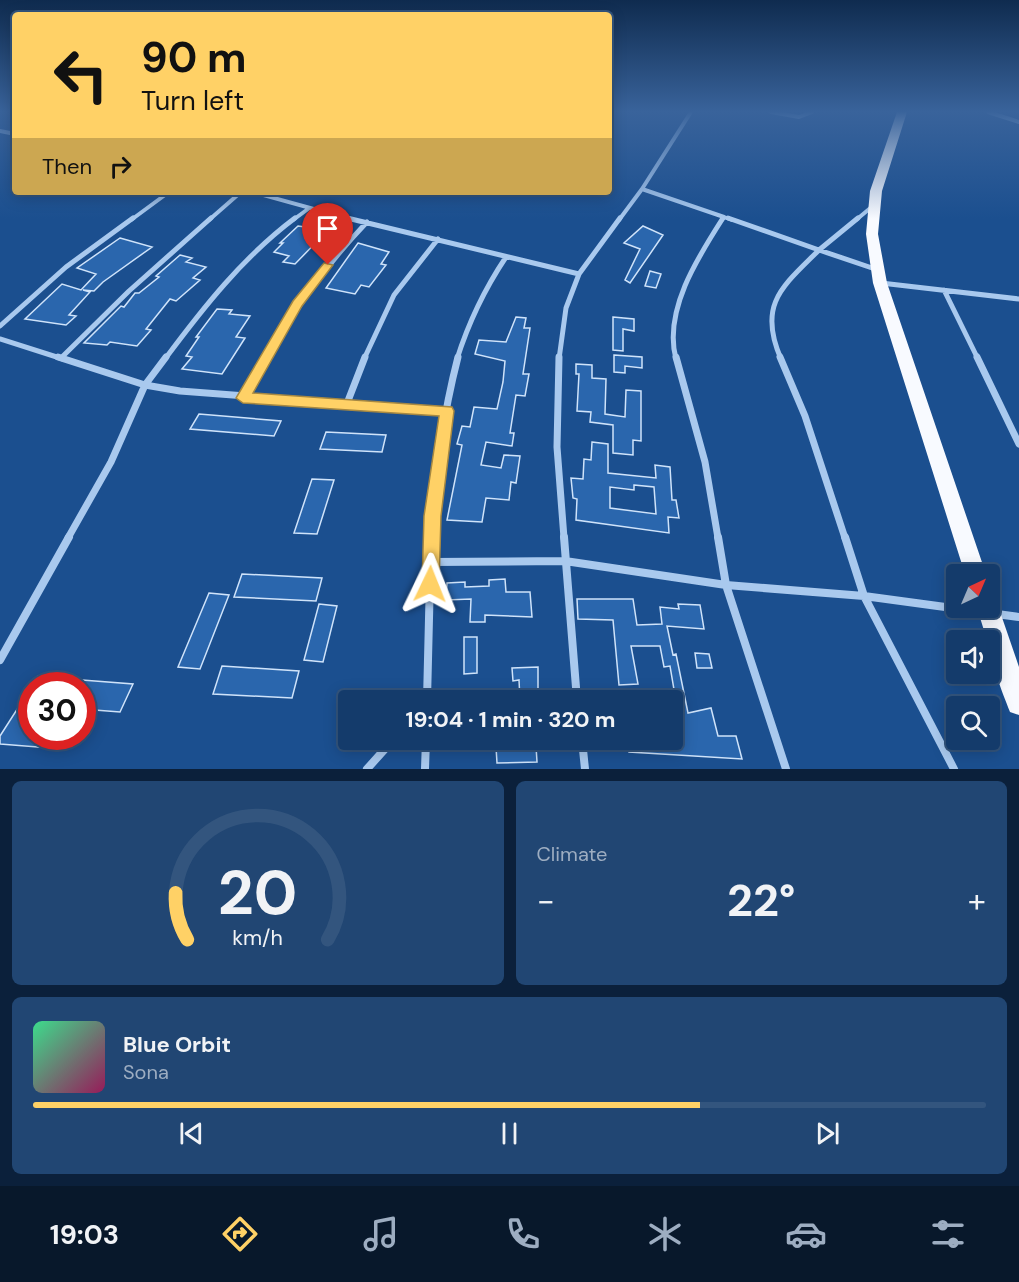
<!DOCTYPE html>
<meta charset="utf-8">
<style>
:root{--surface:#143b6b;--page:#214673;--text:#f1f3f6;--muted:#9dadc1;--line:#33557e;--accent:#ffd166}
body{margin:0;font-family:"DM Sans",sans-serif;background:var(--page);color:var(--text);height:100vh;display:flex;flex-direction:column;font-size:22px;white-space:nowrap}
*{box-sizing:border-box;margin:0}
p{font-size:20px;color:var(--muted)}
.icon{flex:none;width:33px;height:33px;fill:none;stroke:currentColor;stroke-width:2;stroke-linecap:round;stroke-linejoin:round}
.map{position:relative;height:769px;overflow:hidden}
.drawer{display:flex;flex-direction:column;gap:12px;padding:12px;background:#0b203b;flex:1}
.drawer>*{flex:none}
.hud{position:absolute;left:12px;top:12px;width:600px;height:183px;border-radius:6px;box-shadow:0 3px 15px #0003,0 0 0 2px var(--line);background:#ffd166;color:#111;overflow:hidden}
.needle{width:39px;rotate:44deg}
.fabs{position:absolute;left:946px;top:564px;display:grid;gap:12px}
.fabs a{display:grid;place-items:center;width:54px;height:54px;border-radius:6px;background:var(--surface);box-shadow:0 3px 15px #0003,0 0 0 2px var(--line);font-size:30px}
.speed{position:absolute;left:18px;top:672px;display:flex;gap:12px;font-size:30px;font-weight:700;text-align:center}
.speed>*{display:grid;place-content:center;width:78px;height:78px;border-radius:50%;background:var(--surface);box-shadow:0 3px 15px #0003,0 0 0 2px var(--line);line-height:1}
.speed .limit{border:9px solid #d22;background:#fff;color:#111}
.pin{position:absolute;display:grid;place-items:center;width:51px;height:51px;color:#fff;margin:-62px -26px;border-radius:50% 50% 50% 0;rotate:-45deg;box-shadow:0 0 6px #0007}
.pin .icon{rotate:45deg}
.me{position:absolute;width:66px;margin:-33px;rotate:2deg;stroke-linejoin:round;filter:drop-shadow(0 0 4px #0008)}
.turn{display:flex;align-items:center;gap:21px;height:126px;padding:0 30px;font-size:27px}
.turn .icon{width:78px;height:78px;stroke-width:2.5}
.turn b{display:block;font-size:42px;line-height:51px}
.then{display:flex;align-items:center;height:57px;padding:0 30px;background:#0003;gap:12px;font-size:22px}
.big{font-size:45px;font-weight:700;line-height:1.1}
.drawer .card{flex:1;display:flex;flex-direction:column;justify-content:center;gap:9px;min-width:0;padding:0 21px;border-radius:9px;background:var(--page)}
.drawer .dial{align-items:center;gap:0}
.dial svg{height:156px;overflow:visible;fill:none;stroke:var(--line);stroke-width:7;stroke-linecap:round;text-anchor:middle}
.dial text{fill:var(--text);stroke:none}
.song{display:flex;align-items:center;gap:18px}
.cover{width:72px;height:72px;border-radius:9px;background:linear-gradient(135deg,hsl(150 70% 55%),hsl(330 70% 35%))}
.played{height:6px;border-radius:3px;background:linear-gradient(90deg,var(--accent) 70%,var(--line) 70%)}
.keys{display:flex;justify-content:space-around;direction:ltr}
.heat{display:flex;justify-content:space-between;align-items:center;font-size:33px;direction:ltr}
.drawer .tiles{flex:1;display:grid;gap:12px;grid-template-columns:1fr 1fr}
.card:last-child{grid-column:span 2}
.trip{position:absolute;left:338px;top:690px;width:345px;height:60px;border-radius:6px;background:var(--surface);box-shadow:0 3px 15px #0003,0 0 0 2px var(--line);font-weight:700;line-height:60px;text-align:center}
.menu{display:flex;height:96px;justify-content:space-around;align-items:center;background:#08182b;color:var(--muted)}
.menu .icon{width:42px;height:42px}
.menu .on{color:var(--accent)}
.menu b{font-size:27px;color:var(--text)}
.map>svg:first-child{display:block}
.building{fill:#2a66ad;stroke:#cfe3fa;stroke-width:1.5;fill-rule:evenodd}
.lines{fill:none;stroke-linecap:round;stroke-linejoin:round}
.minor-far3{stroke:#a9c9ee;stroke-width:4}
.minor-far2{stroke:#a9c9ee;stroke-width:5}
.minor-far1{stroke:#a9c9ee;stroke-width:7}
.minor{stroke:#a9c9ee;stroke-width:8}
.trunk{fill:#f8faff;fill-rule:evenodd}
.route{fill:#ffd166;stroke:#a68842;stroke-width:1.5}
</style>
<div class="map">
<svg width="1019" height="769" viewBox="0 0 1019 769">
<rect width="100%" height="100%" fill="#1b4f8f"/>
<path class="building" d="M298,226L328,230L295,264L283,262L289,256L274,252L283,243H280Z
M643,226L663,235L630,283L625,280L640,249L624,243Z
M120,238L152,247L103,282L94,291L83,290L90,292L69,315L76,316L66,325L25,319L62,284L81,290L96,274L77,268Z
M358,243L389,252L381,264L386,265L369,287L361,285L355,294L326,288Z
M180,255L192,258L186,262L206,267L193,278L200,280L176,301L170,299L146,329L151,330L137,346L110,342L107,345L84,343L121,306L124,307L135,293H139L159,277L156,276Z
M650,271L661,274L656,288L645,286Z
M217,309L232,310L229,314L250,316L236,337L245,338L222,374L182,369L192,357L186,356L199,337H196Z
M516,317L526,318L524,328H530L523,374H529L525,396L516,395L510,433H514L512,446L486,442L481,465L501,468L504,455L520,456L516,483L511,482L509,500L486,498L482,522L447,520L462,445L457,444L462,426L470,427L474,407L497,409L503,382L505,361L475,354L479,340L506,342Z
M613,317L634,319V331L623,329V351L613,350Z
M614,355L642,357V368L625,366V373L614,372Z
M576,364L592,365V378L606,379L605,414L625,417L626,390L641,391V441L633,440V455L613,453V425L590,422L591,412L577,411L579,374H576Z
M199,414L281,421L274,436L190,429Z
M326,432L386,435L382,452L320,449Z
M592,442L608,444V473L656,478L655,465L670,467L672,500H676L679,518L668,517L669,533L576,520L577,499L573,498L571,478L583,479L584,459L591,460ZM634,485L654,487L656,514L610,508V487L634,490Z
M312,479L334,480L317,534L294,533Z
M242,574L322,578L316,601L234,597Z
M505,579L506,592H530L532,617L485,615V622H470L471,599L446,600L447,583L465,582V587L489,586V580Z
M209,593L229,595L200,669L178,667Z
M577,599H633L637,625L662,624L660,607L679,609L678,604L700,605L704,629L667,626L673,655L676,654L688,713L711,708L718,736H736L742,759L629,752L628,740H672V713H678L670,666L664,667L660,646H631L638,684L619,685L613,620L578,619Z
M319,604L337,606L323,662L304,660Z
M464,637H477V673L464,674Z
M695,653L709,654L712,668H697Z
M222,666L299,671L292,698L213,694Z
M538,667V700H520L519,680L513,681L512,668Z
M38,676L66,678L65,686H32Z
M82,680L133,684L120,712L82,709Z
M32,686V736H56L50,748L0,744V736Z
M536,746L537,762L497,763L496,747Z"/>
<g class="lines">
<path class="minor-far3" d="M771,112L799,117L812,112
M988,112L1019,122
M0,131L15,134
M642,189L691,112
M252,192L354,220
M131,220L169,192
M209,220L241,192
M293,220L308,209
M619,220L642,189L724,217
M722,220L724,217L732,220
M856,220L874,205"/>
<path class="minor-far2" d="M347,218L579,274
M728,218L819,250L858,218
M881,283L1019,299
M944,290L978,359
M0,326L66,267L133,218
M0,339L63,359
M61,358L129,291L211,218
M165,359C203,308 243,257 295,218
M266,359C296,308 326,265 367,222
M364,359L394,295L438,239
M457,359C469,321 484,290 506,257
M559,359L566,308L579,274L620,218
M676,359C663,311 698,257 723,218
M781,359C757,304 783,286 819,250L878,270"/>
<path class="minor-far1" d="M58,357L145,385L180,391L447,411
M559,357L557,447L564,538
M676,357L705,462L718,538
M780,357L805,416L845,538
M977,357L1019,444
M243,398L267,357
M346,406L365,357
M68,538L111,462L145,385L166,357
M431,538C433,483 444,411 458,357"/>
<path class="minor" d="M564,537L577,700
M718,537L726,585L786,769
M845,537L864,596L954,769
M431,562L565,561L726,585L864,596L1019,617
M0,660L69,537
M427,700L431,537
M582,740L585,769
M367,769L393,740
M425,769L426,740"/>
<path class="trunk" d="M897,112H907L882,191L878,234L887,283L986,574H965L873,283L866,234L870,191Z
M990,598L996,600L1019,667V715L1010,712C1002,691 990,663 990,640H987L977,608H990Z"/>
</g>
<linearGradient id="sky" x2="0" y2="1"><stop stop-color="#0f2b4f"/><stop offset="0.51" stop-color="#39639b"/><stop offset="1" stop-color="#39639b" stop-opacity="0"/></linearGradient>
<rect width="1019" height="219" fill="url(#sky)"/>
<path class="route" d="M324,263L333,265L302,306L253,393L452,407L454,411L441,516L439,584L437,591L430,593L424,591L422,584L424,516L439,416L243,403L236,398L293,301Z"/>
</svg>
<div class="fabs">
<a><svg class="needle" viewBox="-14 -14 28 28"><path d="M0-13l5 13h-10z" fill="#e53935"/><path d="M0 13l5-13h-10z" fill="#9dadc1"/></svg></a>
<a><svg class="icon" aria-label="sound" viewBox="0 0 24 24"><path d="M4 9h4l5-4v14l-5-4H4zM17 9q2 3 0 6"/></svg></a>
<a><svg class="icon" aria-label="search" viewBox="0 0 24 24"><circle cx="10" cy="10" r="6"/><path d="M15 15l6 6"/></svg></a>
</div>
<div class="speed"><div class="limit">30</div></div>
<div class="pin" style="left:328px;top:265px;background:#d93025"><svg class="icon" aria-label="arrive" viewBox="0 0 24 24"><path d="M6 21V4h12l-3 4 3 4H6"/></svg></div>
<svg class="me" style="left:430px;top:584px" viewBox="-20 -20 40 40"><path d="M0-17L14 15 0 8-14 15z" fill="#ffd166" stroke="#fff" stroke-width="4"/></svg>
<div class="trip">19:04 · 1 min · 320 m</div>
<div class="hud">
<div class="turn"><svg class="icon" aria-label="left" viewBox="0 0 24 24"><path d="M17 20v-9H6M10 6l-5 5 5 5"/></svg><div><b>90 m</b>Turn left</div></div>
<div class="then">Then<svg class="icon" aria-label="right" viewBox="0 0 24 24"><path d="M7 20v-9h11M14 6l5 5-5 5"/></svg></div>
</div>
</div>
<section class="drawer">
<div class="tiles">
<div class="card dial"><svg viewBox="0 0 100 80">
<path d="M14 69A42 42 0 1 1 86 69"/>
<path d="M14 69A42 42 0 0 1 8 45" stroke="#ffd166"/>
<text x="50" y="56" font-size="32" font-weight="700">20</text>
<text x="50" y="72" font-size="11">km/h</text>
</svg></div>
<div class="card"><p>Climate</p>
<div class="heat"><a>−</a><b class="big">22°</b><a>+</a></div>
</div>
<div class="card">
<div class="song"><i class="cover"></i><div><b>Blue Orbit</b><p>Sona</p></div></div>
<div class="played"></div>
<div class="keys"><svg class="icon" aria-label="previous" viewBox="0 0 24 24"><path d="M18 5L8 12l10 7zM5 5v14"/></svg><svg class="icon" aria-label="pause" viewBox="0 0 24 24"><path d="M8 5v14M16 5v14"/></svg><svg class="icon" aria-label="next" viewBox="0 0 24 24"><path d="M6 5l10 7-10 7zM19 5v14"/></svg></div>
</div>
</div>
</section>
<nav class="menu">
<b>19:03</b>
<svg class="icon on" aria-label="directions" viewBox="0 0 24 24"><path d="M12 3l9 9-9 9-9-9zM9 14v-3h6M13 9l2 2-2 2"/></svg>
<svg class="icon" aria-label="music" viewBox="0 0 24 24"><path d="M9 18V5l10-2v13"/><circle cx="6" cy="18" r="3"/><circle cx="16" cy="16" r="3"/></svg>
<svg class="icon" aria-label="phone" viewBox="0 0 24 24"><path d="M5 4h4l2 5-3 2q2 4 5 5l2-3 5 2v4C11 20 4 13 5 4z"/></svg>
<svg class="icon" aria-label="climate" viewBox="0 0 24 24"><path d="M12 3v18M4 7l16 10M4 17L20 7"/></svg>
<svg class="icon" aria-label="car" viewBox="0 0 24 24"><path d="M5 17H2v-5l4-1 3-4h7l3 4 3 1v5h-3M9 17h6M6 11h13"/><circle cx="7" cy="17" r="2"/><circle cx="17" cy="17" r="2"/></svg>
<svg class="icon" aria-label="filters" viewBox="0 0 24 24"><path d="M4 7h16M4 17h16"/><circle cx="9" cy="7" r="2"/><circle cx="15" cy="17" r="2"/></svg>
</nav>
